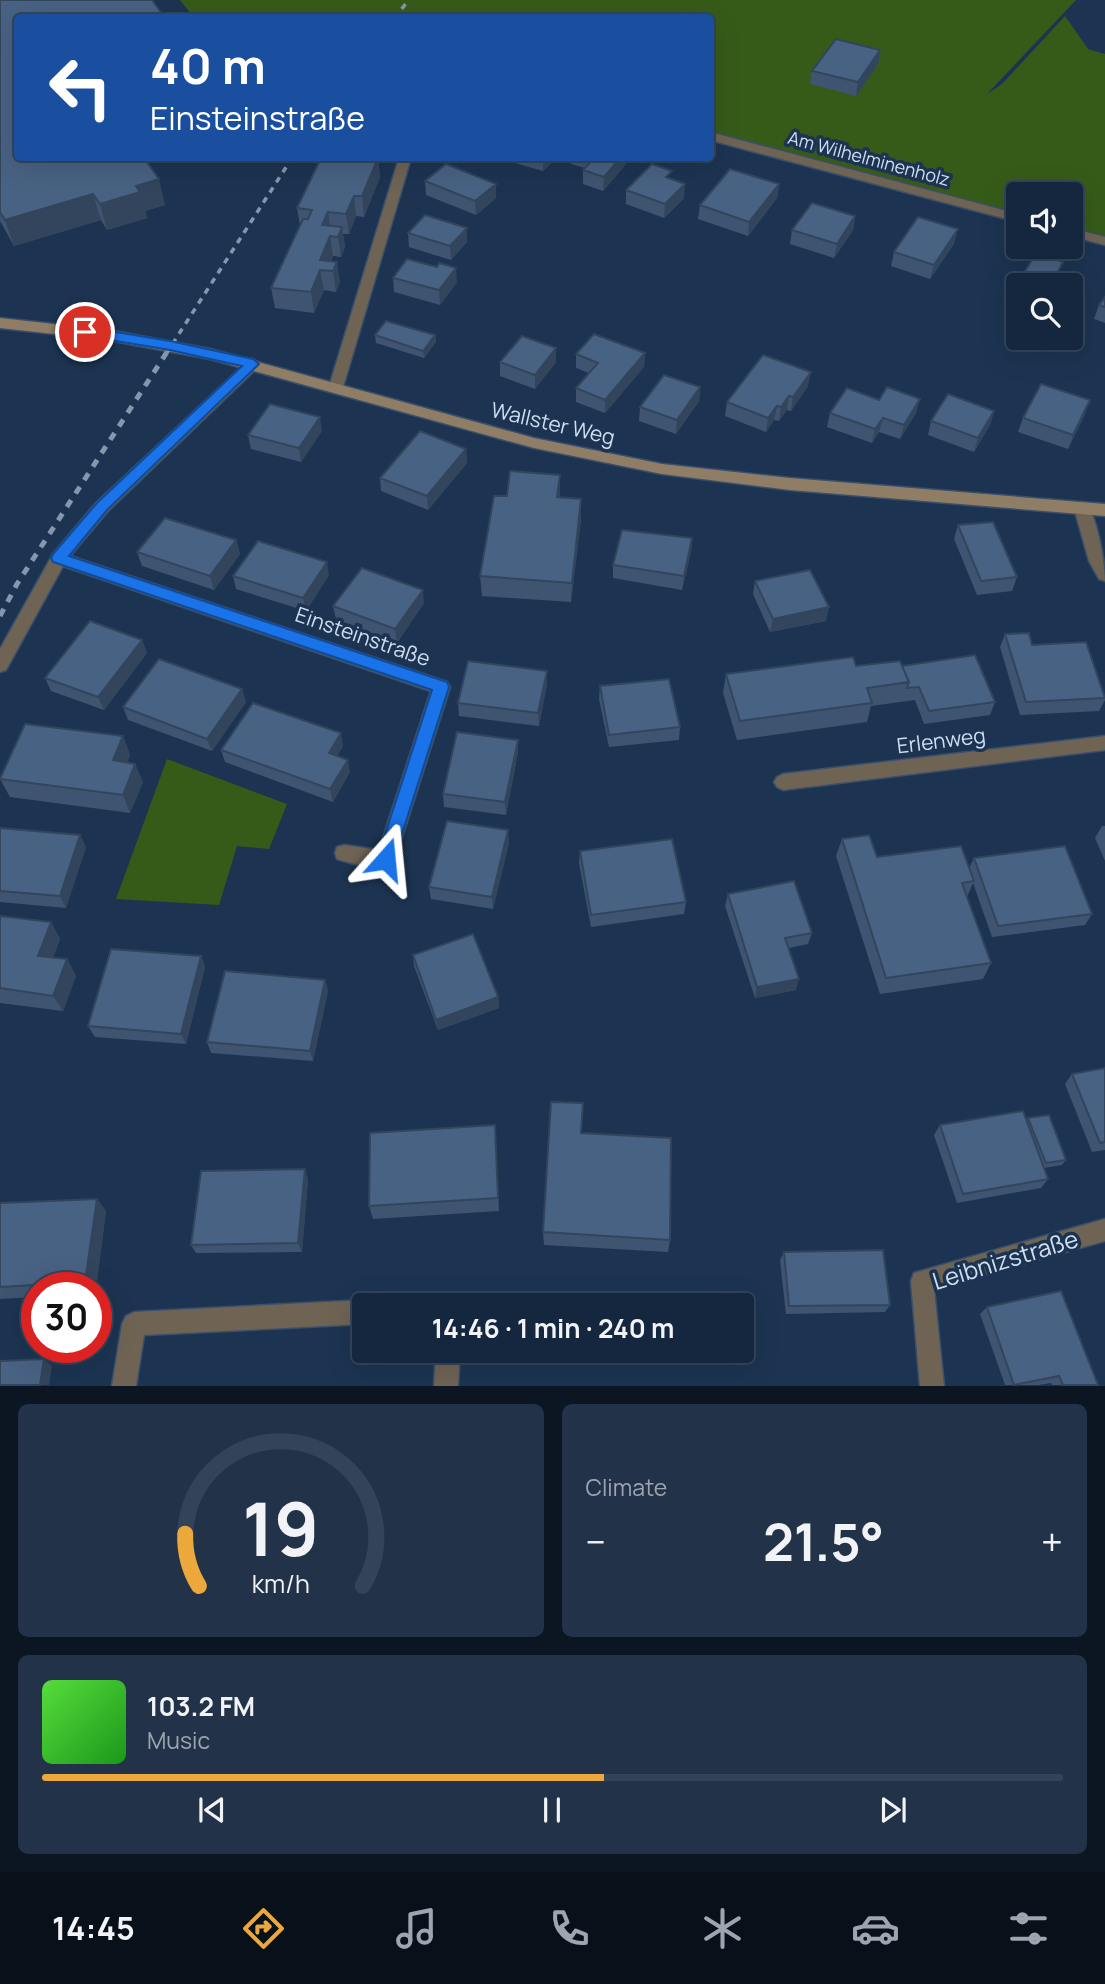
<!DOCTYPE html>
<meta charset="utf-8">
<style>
:root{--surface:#15273e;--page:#223349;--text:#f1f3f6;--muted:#9da5b0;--line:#344458;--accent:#eda83c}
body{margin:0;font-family:Manrope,sans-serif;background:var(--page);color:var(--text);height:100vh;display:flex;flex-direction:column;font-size:26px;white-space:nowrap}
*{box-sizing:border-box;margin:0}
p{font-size:23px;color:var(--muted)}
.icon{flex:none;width:38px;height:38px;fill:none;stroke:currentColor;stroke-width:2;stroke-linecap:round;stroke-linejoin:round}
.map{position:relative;height:1386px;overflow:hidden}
.panel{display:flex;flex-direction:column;gap:18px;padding:18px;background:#0c1522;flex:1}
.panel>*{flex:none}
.banner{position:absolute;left:14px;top:14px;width:700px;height:147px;border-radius:7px;box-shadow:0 7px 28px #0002,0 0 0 2px var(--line);background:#1a4fa0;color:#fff;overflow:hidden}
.tools{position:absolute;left:1006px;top:182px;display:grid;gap:14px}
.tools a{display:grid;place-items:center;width:77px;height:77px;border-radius:7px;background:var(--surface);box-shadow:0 7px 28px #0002,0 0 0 2px var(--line);font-size:35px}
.speed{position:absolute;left:21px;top:1272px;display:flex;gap:14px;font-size:35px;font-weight:700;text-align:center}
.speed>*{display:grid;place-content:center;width:91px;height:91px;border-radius:50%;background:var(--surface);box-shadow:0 7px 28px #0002,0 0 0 2px var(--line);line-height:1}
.speed .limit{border:10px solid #d22;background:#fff;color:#111}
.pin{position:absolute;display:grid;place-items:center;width:60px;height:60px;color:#fff;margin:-30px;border:4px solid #fff;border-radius:50%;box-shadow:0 2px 7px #0007}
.me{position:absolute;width:77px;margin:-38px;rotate:18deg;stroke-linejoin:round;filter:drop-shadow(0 0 5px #0008)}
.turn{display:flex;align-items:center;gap:24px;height:147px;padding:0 21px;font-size:32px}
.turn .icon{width:91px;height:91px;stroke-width:2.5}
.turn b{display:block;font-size:49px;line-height:60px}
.big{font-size:52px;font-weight:700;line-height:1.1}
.panel .widget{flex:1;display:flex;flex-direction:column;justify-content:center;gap:10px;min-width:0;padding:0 24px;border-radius:10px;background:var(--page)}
.panel .dial{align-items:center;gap:0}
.dial svg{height:182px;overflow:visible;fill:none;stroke:var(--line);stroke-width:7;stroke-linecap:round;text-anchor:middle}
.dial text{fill:var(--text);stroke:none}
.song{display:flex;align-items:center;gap:21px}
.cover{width:84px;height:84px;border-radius:10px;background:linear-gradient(135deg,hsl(110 70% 55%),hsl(120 70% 35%))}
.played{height:7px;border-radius:4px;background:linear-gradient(90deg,var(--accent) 55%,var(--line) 55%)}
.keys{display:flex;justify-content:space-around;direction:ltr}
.heat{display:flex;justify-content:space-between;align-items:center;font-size:38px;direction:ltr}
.panel .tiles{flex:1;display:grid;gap:18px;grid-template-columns:1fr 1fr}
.widget:last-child{grid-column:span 2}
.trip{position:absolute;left:352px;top:1293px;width:402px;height:70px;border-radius:7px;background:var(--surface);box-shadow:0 7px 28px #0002,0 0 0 2px var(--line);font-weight:700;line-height:70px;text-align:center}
.dock{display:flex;height:112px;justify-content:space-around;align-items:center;background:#081019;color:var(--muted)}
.dock .icon{width:49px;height:49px}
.dock .active{color:var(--accent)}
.dock b{font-size:32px;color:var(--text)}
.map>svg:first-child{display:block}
.green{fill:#365b19}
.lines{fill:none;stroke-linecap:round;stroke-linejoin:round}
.street-casing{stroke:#394f6b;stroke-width:3}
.secondary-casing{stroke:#394f6b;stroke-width:3}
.street{fill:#6f6354;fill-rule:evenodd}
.secondary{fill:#907d65;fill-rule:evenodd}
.rail-far1{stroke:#8497ae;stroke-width:3.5;stroke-dasharray:6 6;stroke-linecap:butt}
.rail{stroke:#8497ae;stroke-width:5;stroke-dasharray:8 8;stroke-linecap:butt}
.wall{fill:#3e5471}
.shaded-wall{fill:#32455c}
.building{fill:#486283;stroke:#32455c;stroke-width:2}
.route{fill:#1a73e8;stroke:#114b97;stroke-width:2}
.labels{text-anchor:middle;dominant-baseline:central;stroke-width:7;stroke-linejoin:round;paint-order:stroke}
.far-street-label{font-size:18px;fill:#cfdef1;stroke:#1c3452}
.street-label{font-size:21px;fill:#cfdef1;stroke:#1c3452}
.near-street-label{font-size:24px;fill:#cfdef1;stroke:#1c3452}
</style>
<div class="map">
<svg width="1105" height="1386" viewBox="0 0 1105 1386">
<rect width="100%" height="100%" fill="#1c3452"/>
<path class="green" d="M180,0H1076L987,94L1002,84L1065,16L1088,49L1105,54V239L1071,230V194H1018V216L711,134L710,18H194Z
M167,759L287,804L269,849L237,846L219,905L116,899Z"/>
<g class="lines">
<defs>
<path id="street" d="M710,132L1018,214V222L710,140Z
M399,158H411L343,387L341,391H331L329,387Z
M1071,228L1105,237V245L1071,236Z
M253,359L260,364L258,367L108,511L70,556L447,682L450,687L395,859L393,865C378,870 352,864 337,859L335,853L337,847L344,845L379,850L431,691L63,566L6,670L0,672V649L53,554L96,503L248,361Z
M1082,502C1097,507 1105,566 1105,581L1099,579L1089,561L1074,508Z
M1105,736V750L783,790L777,787L774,782L777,777L783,774Z
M1105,1219V1241L934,1289L944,1386H920L911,1281L914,1273Z
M364,1300L373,1306H364V1324L144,1335L136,1386H112L122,1324L126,1316L134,1312Z
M436,1351H460L458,1386H434Z"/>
<path id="secondary" d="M0,318L108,330L210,349L534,438L662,464L790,478L1105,504V516L790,490L662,474L534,448L210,359L108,340L0,328Z"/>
</defs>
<use href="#street" class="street-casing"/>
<use href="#secondary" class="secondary-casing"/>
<use href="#street" class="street"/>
<use href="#secondary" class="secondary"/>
<path class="rail-far1" d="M394,18L409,0
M166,354L292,158"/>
<path class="rail" d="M0,616L17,584L167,352"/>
</g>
<path class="wall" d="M0,0L18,18V158L165,205L145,211L147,218L107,230L101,220L14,246L0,221Z
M880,50L878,64L856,96L810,84L812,71Z
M378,158L380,177L364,217L356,216L349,234H343L345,247L341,257L333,256L331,261L340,282L336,292L324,290L314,313L275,308L271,288L300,226L297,208Z
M498,158H556L543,171Z
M571,158H626V164L603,191L583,184V170L585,168L571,164Z
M671,179L684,198L664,218L626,204V190Z
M425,181L496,184V198L476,215L426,195Z
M779,184L777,198L748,236L698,219L700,205Z
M855,216L853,230L834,258L790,244L792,230Z
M408,233L467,242L451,260L409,247Z
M954,244L930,279L891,266L894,252Z
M1060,273L1067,275L1064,285H1019L1021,278Z
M393,278L457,282L440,305L394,292Z
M1105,297V323L1094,319L1099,305Z
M375,335H435L436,342L424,358L376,343Z
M645,353L644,367L605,413L576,402V388L589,373L576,368V354Z
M500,362H556L535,389L500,376Z
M808,386L791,411L787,410L779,421L774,420L766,432L725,416L727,402Z
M700,387L699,401L676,434L639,421L640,407Z
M920,399L916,413L900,439L879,432L872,443L827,427L830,413L879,400Z
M994,411L990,425L974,452L928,435L931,421Z
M1085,414L1068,449L1018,432L1023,418Z
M322,431L301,462L251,449L248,435Z
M466,449L467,463L428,510L381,491L380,478Z
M559,498L581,519L571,602L482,596L480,576Z
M958,525L1017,577L1012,591L977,595L954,539Z
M692,538L691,552L682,590L613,578V565Z
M236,540L240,554L214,590L142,566L137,552Z
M329,575L306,611L236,589L233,576Z
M755,581L826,621L770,632L753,594Z
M424,603L397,643L336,619L333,606Z
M1005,634L1032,645L1105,696V700L1099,711L1020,715L1000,647Z
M142,640L147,653L104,710L51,691L45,678Z
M856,666H902L995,702L990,715L924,724L915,700L871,706L867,722L737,740L723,693L726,674Z
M547,684L539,726L459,716L458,703Z
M600,686L680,727L679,740L609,747L599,699Z
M242,689L246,702L212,751L128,720L123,707Z
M123,736L130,755L127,762L135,764L143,782L130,813L10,797L0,779Z
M518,740V752L506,815L444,807L443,794Z
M343,746L337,756L350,772L333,802L225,762L221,750Z
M1102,826H1105V861L1095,838Z
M0,828L80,835L86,847L66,908L0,902Z
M842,839L877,857L969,868L974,858L1092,914L1085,925L992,937L973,883L967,897L991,963L983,979L880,994L836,856Z
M509,843L493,909L431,899L429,887Z
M580,851L686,902L684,914L591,927L579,863Z
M728,894L812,933L808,944L789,948L796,990L755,998L725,906Z
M0,916L51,922L60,939L53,958L67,959L76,976L63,1011L0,1003Z
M413,955L498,997L499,1008L438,1030L414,966Z
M201,956L205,967L186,1044L95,1037L88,1026Z
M325,980L328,991L313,1061L211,1053L207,1042Z
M1105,1068V1150L1092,1152L1065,1084L1072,1074Z
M1028,1118L1066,1160L1062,1165L1044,1168L1048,1179L1041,1188L957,1203L934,1135L940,1125L1027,1121Z
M495,1125L499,1211L373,1219L369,1206Z
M581,1133L670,1240L668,1252L544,1245L543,1232Z
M308,1179L302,1252L196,1253L191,1245Z
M97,1199L106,1211L96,1288H37V1297L0,1299V1203Z
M784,1252L890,1305L885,1312L786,1314L780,1260Z
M987,1307L1098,1385H1052L1051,1383L1038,1385H1005L980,1314Z"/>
<path class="shaded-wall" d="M880,50L878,64L856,96L858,82Z
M378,158L380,177L364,217L362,196Z
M543,158H556L543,171Z
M620,158H626V164L603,191L604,177Z
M159,179L165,205L145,211L147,218L107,230L100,204L136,186Z
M496,184V198L476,215L475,201Z
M685,184L684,198L664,218L665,204Z
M779,184L777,198L748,236L749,222Z
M93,194L101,220L14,246L5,220Z
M354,196L356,216L349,234L346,214Z
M328,212L331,232L322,225Z
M855,216L853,230L834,258L837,244Z
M342,227L345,247L341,257L338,237Z
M467,228V242L451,260L450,246Z
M958,229L954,244L930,279L934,265Z
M330,236L333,256L327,271L320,260Z
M337,262L340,282L336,292L333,271Z
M456,268L457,282L440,305L439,290Z
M320,270L324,290L314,313L311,292Z
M435,335L436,342L424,358L423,351Z
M556,348V362L535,389V375Z
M645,353L644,367L605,413V400Z
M811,372L808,386L791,411L793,397Z
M700,387L699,401L676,434L677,420Z
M789,396L787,410L779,421L781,407Z
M920,399L916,413L900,439L904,425Z
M1090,400L1085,414L1068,449L1073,435Z
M777,406L774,420L766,432L768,418Z
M994,411L990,425L974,452L978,438Z
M320,417L322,431L301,462L299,448Z
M883,418L879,432L872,443L875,429Z
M466,449L467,463L428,510L427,496Z
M560,475V495L557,517V497Z
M581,499V519L571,602L572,583Z
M692,538L691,552L682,590L684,576Z
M236,540L240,554L214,590L210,576Z
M327,562L329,575L306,611L303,598Z
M423,590L424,603L397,643L395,629Z
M829,607L826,621L770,632L773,619Z
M142,640L147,653L104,710L98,697Z
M547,671V684L539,726L538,713Z
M242,689L246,702L212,751L207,739Z
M341,733L343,746L331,765L329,753Z
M123,736L130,755L121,778L113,760Z
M518,740V752L506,815L505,802Z
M348,760L350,772L333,802L330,789Z
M135,764L143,782L130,813L123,795Z
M508,830L509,843L493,909L492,897Z
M80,835L86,847L66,908L60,896Z
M51,922L60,939L48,972L38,956Z
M201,956L205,967L186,1044L181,1034Z
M67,959L76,976L63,1011L53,996Z
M799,979L796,990L755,998L757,987Z
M325,980L328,991L313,1061L310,1051Z
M498,997L499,1008L438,1030L436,1020Z
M305,1169L308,1179L302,1252L298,1243Z
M97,1199L106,1211L96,1288H90L85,1282Z
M44,1359L52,1366L49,1385H40Z"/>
<path class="building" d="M0,0H152L165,18H18V158H144L159,179L136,186L140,192L100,204L93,194L5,220L0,212Z
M836,39L880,50L858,82L812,71Z
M321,158H378L362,196H354L346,214L328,212L322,225L342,227L338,237L330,236L320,260L337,262L333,271L320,270L311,292L271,288L303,219H308L312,210L297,208Z
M594,158H620L604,177L583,170Z
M446,164L496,184L475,201L425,181Z
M652,164L672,171L666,177L685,184L665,204L626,190Z
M730,169L779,184L749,222L700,205Z
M812,203L855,216L837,244L792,230Z
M425,215L467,228L450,246L408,233Z
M918,217L958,229L934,265L894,252Z
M1036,253L1063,262L1058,272L1067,275L1062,285H1044L1021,278Z
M407,259L437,267L439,263L456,268L439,290L393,278Z
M1105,297V307L1099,305Z
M386,321L435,335L423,351L375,335Z
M594,334L645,353L605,400L576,388L598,363L576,354Z
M522,336L556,348L535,375L500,362Z
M763,355L811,372L793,397L789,396L781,407L777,406L768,418L727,402Z
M664,375L700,387L677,420L640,407Z
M1041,384L1090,400L1073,435L1023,418Z
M887,387L920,399L904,425L883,418L875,429L830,413L847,388L879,400Z
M948,394L994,411L978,438L931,421Z
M270,404L320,417L299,448L248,435Z
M420,431L466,449L427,496L380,478Z
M510,471L560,475L557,497L581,499L572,583L480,576L494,496H507Z
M165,518L236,540L210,576L137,552Z
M993,522L1017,577L981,581L958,525Z
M622,530L692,538L684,576L613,565Z
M258,541L327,562L303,598L233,576Z
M362,568L423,590L395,629L333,606Z
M810,570L829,607L773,619L755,581Z
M90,621L142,640L98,697L45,678Z
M1029,633L1032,645L1086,642L1105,698L1026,702L1005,634Z
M975,655L995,702L929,711L919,687L907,688L909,682L902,666Z
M853,657L856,666L900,661L909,682L867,688L872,703L740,721L726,674Z
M159,659L242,689L207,739L123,707Z
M468,661L547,671L538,713L458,703Z
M669,679L680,727L609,735L600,686Z
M253,703L341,733L329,753L348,760L330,789L221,750Z
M25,724L123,736L113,760L135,764L123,795L0,779Z
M457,732L518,740L505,802L443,794Z
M447,821L508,830L492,897L429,887Z
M0,828L80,835L60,896L0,891Z
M869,835L877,857L961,846L974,881L962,883L991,963L886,978L842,839Z
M672,839L686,902L591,915L580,851Z
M1065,846L1092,914L998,926L974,858Z
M794,881L812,933L785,938L799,979L757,987L728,894Z
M0,916L51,922L38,956L67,959L53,996L0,988Z
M473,934L498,997L436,1020L413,955Z
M111,949L201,956L181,1034L88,1026Z
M225,971L325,980L310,1051L207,1042Z
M1105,1068V1142L1100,1143L1072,1074Z
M551,1102L583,1103L581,1133L671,1138L670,1240L543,1232Z
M1023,1111L1048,1179L963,1194L940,1125Z
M1049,1115L1066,1160L1046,1163L1028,1118Z
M495,1125L498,1198L369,1206L370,1133Z
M305,1169L298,1243L191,1245L201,1171Z
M97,1199L85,1282L0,1287V1203Z
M883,1250L890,1305L789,1306L784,1252Z
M1061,1291L1098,1385H1063L1059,1376L1014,1385L987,1307Z
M44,1359L40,1385H0V1361Z"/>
<path class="route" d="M85,327L170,341L253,359L259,364L107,510L69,556L447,682L449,687L392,865L386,867L379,865L377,859L432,690L53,562L51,558L53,554L97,503L242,366L170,350L80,335V329Z"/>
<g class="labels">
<g class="far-street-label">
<text transform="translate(869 158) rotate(15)">Am Wilhelminenholz</text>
</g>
<g class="street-label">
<text transform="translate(553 423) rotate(13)">Wallster Weg</text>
<text transform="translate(363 636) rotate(19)">Einsteinstraße</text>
<text transform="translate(941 740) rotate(-7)">Erlenweg</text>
</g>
<g class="near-street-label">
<text transform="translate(1005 1259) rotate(-17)">Leibnizstraße</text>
</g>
</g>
</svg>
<div class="tools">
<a><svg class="icon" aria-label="sound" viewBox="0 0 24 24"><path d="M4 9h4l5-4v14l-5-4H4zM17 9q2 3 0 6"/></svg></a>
<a><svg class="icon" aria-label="search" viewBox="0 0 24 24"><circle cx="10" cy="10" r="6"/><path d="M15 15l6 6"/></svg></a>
</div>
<div class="speed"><div class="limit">30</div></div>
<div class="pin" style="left:85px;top:332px;background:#d93025"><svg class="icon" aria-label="arrive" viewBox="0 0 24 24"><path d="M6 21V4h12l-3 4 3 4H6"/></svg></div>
<svg class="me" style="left:386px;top:859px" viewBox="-20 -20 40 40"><path d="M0-17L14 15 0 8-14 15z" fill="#1a73e8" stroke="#fff" stroke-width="4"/></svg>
<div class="trip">14:46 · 1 min · 240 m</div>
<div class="banner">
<div class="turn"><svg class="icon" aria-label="left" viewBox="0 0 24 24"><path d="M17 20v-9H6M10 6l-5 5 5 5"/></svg><div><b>40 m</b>Einsteinstraße</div></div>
</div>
</div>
<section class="panel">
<div class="tiles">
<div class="widget dial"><svg viewBox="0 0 100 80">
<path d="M14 69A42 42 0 1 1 86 69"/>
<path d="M14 69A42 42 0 0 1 8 46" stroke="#eda83c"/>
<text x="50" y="56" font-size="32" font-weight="700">19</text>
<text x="50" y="72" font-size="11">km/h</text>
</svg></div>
<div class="widget"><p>Climate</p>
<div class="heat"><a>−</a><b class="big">21.5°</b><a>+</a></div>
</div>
<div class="widget">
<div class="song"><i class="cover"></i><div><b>103.2 FM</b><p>Music</p></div></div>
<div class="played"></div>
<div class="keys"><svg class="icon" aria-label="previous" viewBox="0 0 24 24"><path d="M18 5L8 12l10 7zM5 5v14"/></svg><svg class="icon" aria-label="pause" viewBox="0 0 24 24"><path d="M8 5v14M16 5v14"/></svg><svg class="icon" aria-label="next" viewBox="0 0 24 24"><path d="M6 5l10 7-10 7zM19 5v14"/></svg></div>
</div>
</div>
</section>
<nav class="dock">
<b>14:45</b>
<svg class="icon active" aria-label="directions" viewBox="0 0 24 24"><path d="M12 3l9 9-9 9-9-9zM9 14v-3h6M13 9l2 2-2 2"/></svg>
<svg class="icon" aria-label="music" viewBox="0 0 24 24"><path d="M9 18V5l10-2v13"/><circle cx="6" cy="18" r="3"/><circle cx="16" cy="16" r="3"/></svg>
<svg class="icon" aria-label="phone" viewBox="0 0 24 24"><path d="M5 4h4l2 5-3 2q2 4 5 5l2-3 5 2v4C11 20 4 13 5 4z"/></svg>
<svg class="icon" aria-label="climate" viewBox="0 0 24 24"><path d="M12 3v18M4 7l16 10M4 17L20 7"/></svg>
<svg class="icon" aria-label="car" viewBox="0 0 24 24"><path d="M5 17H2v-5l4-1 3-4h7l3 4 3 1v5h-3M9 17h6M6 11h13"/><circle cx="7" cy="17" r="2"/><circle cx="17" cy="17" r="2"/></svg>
<svg class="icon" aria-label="filters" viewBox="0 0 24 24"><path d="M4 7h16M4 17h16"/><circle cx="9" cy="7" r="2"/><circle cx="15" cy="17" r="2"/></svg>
</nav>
